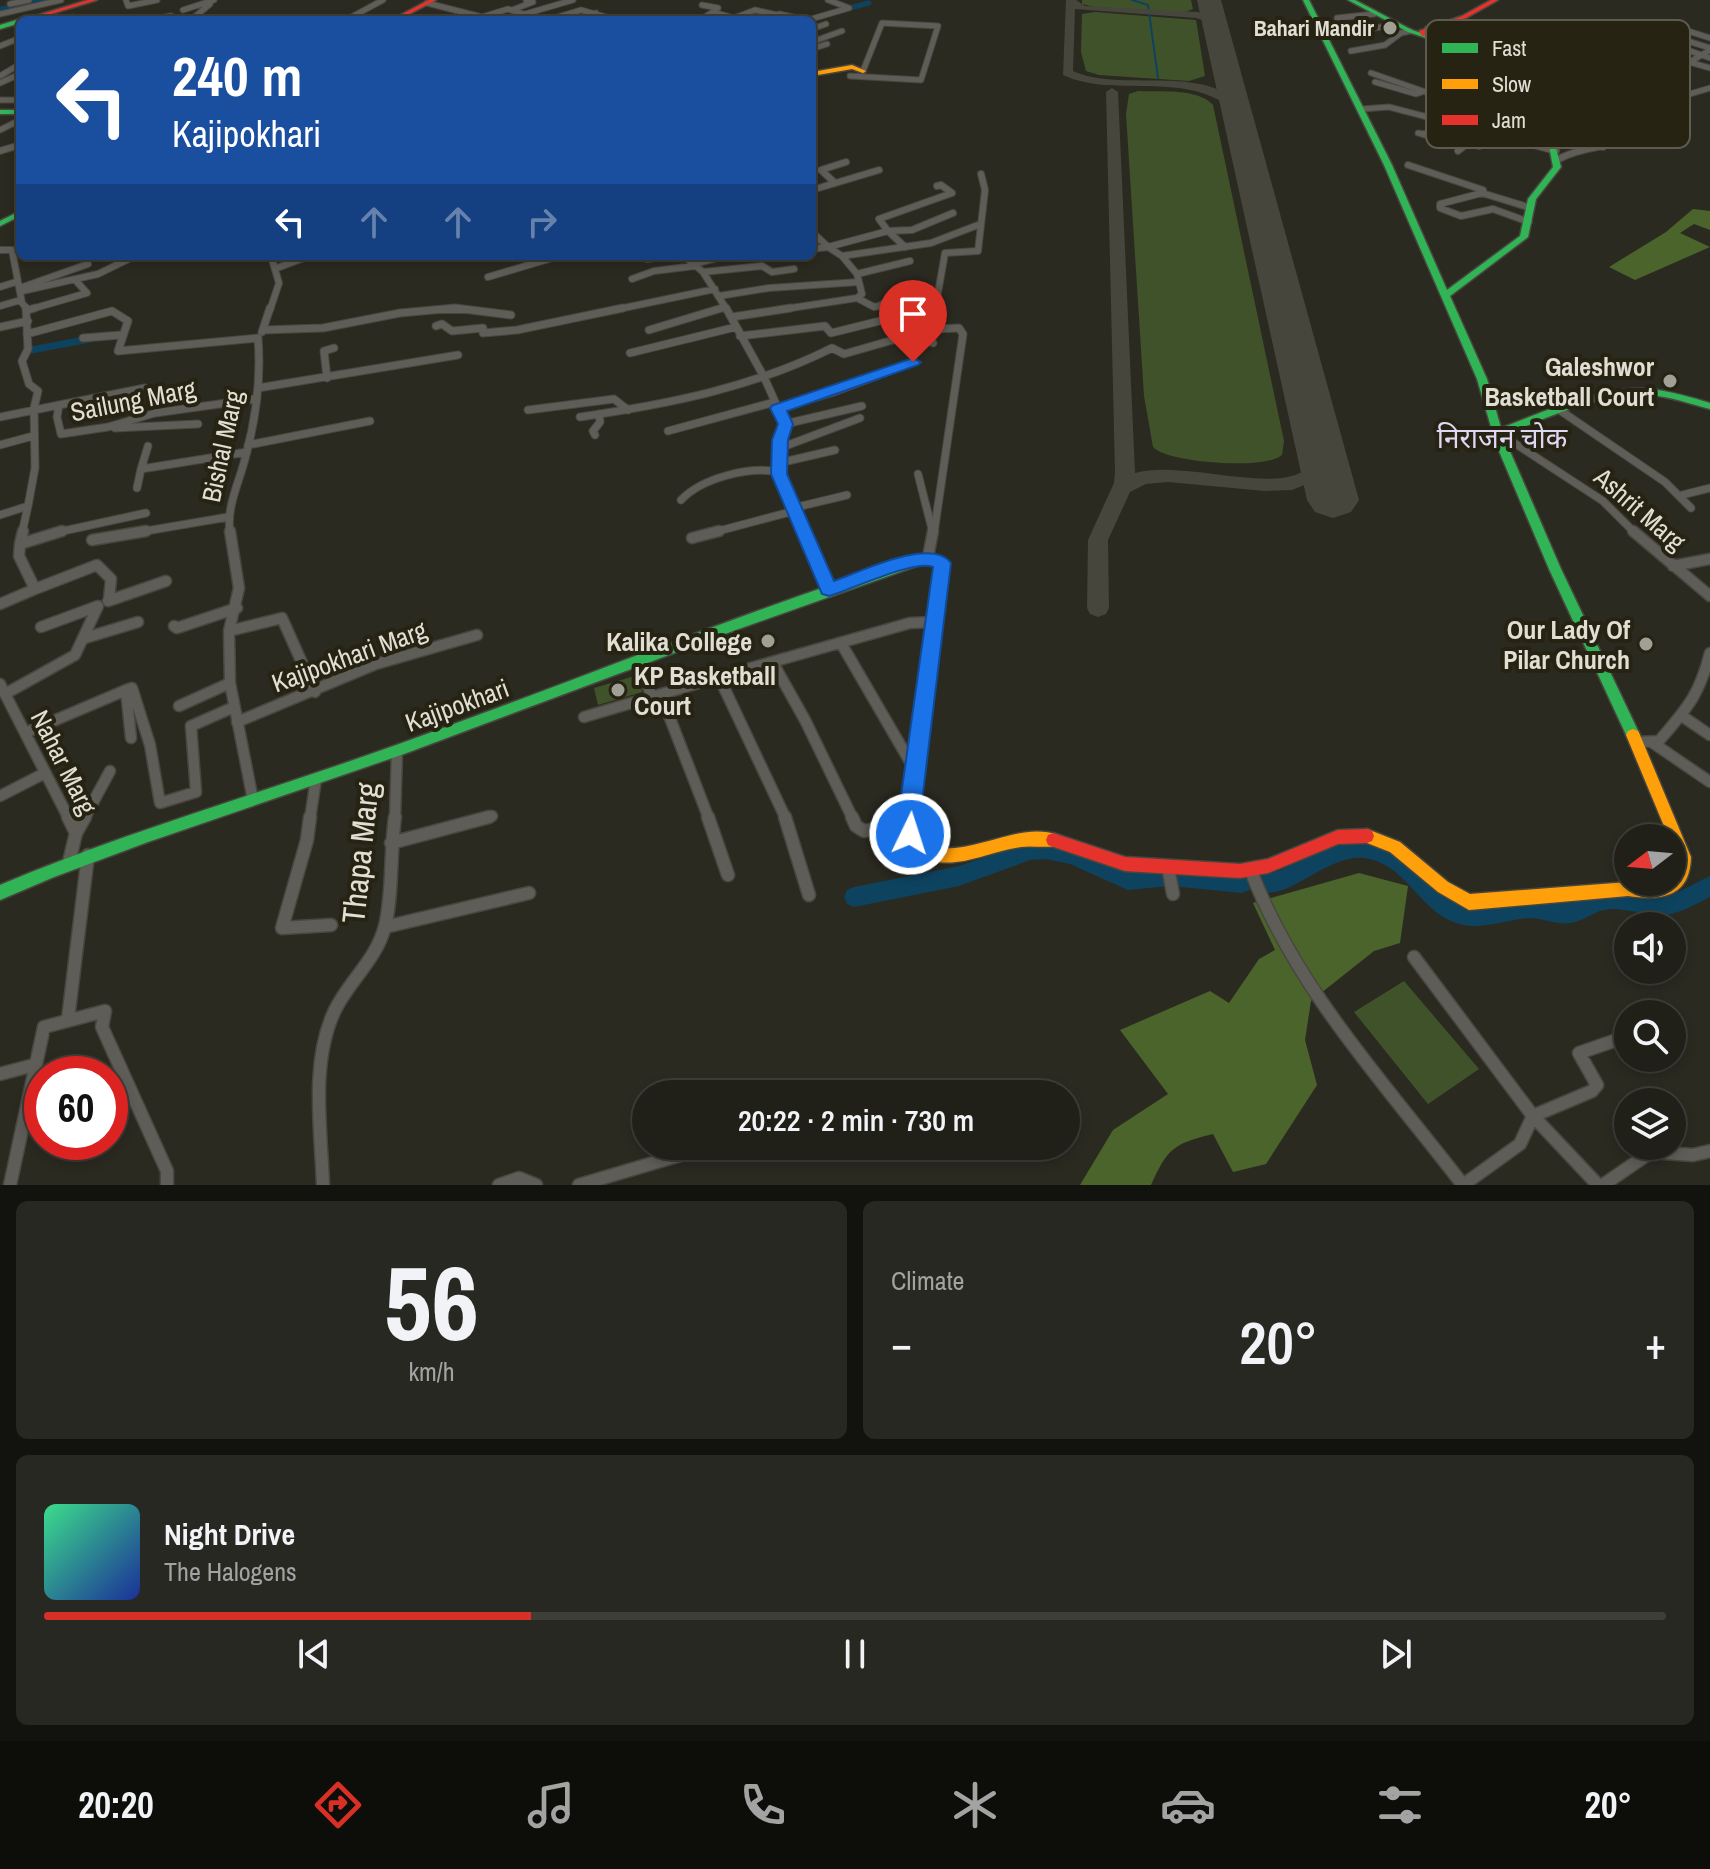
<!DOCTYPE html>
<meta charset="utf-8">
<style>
:root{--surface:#202019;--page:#282822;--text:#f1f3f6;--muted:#a2a3a2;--line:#3d3e38;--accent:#d93025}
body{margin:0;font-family:"Archivo Narrow","Noto Sans Devanagari",sans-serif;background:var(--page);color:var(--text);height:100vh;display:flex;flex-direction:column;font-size:30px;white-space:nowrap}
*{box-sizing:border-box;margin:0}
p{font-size:26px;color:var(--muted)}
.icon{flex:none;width:44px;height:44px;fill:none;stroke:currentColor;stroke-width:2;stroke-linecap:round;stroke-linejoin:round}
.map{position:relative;height:1185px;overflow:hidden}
.side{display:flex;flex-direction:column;gap:16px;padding:16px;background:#12120e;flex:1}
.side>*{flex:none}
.hud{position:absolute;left:16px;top:16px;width:800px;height:244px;border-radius:12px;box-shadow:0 4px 12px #0003,0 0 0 2px var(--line);background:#1a4fa0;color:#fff;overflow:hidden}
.needle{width:52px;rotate:254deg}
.controls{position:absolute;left:1614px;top:824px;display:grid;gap:16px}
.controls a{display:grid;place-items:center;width:72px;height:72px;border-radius:50%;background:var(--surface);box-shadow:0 4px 12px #0003,0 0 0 2px var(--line);font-size:40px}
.speed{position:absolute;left:24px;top:1056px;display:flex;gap:16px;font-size:40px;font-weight:700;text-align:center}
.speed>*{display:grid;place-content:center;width:104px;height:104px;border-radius:50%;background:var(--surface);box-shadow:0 4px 12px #0003,0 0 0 2px var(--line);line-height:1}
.speed .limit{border:12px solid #d22;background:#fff;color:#111}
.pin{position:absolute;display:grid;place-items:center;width:68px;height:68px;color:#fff;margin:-82px -34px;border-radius:50% 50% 50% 0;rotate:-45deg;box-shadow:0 0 8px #0007}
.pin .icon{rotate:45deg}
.me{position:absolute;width:88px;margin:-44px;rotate:4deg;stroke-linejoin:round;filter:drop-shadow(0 0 6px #0008)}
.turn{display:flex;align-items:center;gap:28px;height:168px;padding:0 24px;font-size:36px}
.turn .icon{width:104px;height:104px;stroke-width:2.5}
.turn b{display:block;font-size:56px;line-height:68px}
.lanes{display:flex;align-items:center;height:76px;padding:0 24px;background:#0003;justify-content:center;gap:40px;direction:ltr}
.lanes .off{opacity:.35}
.big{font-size:60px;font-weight:600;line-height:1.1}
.side .card{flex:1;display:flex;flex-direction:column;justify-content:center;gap:12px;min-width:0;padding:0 28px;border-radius:12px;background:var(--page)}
.side .dial{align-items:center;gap:0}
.dial b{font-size:104px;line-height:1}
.song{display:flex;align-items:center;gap:24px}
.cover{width:96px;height:96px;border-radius:12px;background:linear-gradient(135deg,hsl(150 70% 55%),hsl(230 70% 35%))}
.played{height:8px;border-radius:4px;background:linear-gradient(90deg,var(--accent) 30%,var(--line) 30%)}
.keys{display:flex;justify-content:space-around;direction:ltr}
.heat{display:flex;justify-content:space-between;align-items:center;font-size:44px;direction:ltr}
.side .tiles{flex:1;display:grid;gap:16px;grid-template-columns:1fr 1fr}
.card:last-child{grid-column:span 2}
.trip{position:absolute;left:632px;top:1080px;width:448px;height:80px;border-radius:40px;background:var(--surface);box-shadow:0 4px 12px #0003,0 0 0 2px var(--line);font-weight:600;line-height:80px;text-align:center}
.tabs{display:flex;height:128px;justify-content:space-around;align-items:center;background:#0d0d0a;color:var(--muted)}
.tabs .icon{width:56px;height:56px}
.tabs .active{color:var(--accent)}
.tabs b{font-size:36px;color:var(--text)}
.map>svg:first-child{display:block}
.green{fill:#40522a}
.forest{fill:#4b642b}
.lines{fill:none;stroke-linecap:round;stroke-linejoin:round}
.stream{stroke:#0d435f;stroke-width:2}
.canal-far1{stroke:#0d435f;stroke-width:5}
.canal{stroke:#0d435f;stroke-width:7}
.river{fill:#0d435f;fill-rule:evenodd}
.taxiway{fill:#46463d;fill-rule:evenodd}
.runway{fill:#46463d;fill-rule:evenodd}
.street-far4-casing{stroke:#48473f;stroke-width:7}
.street-far3-casing{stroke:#48473f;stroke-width:8}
.street-far2-casing{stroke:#48473f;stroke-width:9}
.street-far1-casing{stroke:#48473f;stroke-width:13}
.street-casing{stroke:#48473f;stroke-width:15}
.fast-casing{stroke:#48473f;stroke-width:3}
.slow-casing{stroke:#48473f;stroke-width:3}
.jam-casing{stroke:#48473f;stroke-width:3}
.street-far4{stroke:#5f5d57;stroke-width:5}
.street-far3{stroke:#5f5d57;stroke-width:6}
.street-far2{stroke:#5f5d57;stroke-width:7}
.street-far1{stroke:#5f5d57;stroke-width:10}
.street{stroke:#5f5d57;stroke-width:12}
.fast{fill:#30b455;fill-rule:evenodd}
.slow{fill:#ff9f0a;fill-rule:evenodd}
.jam{fill:#e5322d;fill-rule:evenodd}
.route{fill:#1a73e8;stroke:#114b97;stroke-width:2}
.poi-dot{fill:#a1a095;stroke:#272313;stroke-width:3}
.labels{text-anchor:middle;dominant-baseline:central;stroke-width:8;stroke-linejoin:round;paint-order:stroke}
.far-poi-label{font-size:22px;font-weight:bold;fill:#e1dfd4;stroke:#272313;text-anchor:end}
.poi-label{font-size:26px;font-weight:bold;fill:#e1dfd4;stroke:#272313;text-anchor:end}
.street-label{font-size:26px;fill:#e1dfd4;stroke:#272313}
.neighbourhood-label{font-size:28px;fill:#dfd8f5;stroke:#272313}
.near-street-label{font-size:32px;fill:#e1dfd4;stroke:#272313}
.key{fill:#272313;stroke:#5f5b4d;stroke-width:2}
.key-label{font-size:22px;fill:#e1dfd4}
</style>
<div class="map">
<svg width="1710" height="1185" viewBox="0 0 1710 1185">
<rect width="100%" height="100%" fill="#2b2a21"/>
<path class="green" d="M1082,0H1191L1193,9L1185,12L1094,7L1082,4Z
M1095,12L1196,20L1205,76L1189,81L1099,75L1086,71L1081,52L1082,14Z
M1138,91C1160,92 1198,88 1213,105L1284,441L1282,455C1265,470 1167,463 1153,447L1144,396L1126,114L1129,94Z
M638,675L642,692L598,705L594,688Z
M1404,981L1479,1069L1428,1104L1354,1012Z"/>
<path class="forest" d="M1693,209L1710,211V230L1694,224L1680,233L1710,247L1635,280L1609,267L1666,232Z
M1359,873L1408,886L1400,943L1374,951L1311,1001L1305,1040L1317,1085L1266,1164L1233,1172L1213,1134C1173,1144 1168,1148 1151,1185H1080L1113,1130L1168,1094L1120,1030L1210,991L1229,1003L1259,959L1275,950L1253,903Z"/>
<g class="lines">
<path class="stream" d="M1132,0L1148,5L1158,78"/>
<path class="canal-far1" d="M0,9L45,0
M842,10L869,3"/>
<path class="canal" d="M31,350L90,339"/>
<path class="river" d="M1356,839L1376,841L1400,851L1414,861L1449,896L1470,908L1529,898L1571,903L1606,889L1663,895L1678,892L1710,876V897C1696,904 1681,913 1665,915C1646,917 1623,906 1604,910C1593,912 1582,922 1570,923C1557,925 1542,918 1528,918C1501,920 1477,933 1451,921C1417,906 1404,863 1364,858C1326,854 1288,903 1257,891L1254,884L1257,877L1281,870L1331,844Z
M1046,841L1072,846L1129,870L1170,866L1242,873L1249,876L1252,883L1249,890L1242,893L1170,886L1128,890L1070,864L1046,859L1030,860L959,886L854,907L847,904L844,897L847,890L854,887L959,866L1030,842Z"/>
<path class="taxiway" d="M1066,0H1076L1085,6L1198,12L1219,21V25L1196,18L1075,9L1073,71C1121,93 1201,63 1241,105L1231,108C1183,70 1115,99 1063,75Z
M1112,88L1118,92L1135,473C1182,460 1266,492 1302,472C1308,468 1311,458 1315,452L1322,450L1332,456L1319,479L1292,490L1265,491L1168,482L1146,484L1130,492L1108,540L1109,608L1106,614L1098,617L1090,614L1087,608L1088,540L1114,483L1115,472L1106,92Z"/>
<path class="runway" d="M1197,0H1221L1359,500L1351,512L1333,518L1315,512L1307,500Z"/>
<defs>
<path id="street-far4" d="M126,0L128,6L157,0
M828,0L849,8
M427,3L482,17L508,9L542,20
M10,4L29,0
M702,5L718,8L715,10
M183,10L214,0
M512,10L533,2L526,0
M0,14L61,0
M525,14L573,0
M779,14L806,20
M1337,18L1374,14
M59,20L73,17
M149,20L171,16
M191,20L210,4
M346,20L383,0
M510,20L522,15
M548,20L581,10L617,20
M580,20L596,13
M700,20L713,12L734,18L755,10L777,15
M808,20L849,8
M812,29L826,24
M1367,29L1396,25
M1427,29L1485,53
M1675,37L1710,48
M1710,38L1688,31L1659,40L1710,58
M817,40L842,31
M0,46L20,38
M812,49L827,44
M1351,51L1385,45L1401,33L1410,31
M1535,60L1673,99L1652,116L1658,123L1635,136
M1689,62L1710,68
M1371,73L1437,96L1538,119
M1586,74L1627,56L1633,49
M0,76L20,64
M850,76L921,80L938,26L882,23L863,71
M1375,82L1416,94L1422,92
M0,83L20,74
M1643,90L1710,50
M1673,99L1710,88
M0,100H20
M1471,102L1474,85L1541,56L1535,45L1586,26
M1362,109L1389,107L1500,136
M1628,109L1647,91
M1543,129L1567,136
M0,130L20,120
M1418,133L1432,136
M1576,136L1598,104L1640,71L1650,43L1662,42"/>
<path id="street-far3" d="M1423,134L1447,140
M1493,134L1556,151
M1561,134L1603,147
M1575,138L1577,134
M0,151L20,145
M1458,151L1468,143L1479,146
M1557,160C1581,146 1611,149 1639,134
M1408,165L1483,190L1482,193
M835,183L821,170L846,162
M812,190L879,170
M1529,222L1493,209L1461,216L1440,208V204L1482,193L1531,208
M888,231L879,219L952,193L941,185L937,186
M812,232L828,247
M905,247L888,231L912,230L953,213
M812,249L828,247
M0,250H12L22,303L28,310
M684,256L703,272L727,310
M842,256L828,247L888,231
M647,259L669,256
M693,264L725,256
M277,268L309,256
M703,272L762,266L772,272L794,269
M857,274L910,261
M488,277L559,256
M632,279L654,271L695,266
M0,287L16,282
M20,288L88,264
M22,291L98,274L135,256
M719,296L769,288L859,282
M857,298L874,307L879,306L916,285
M0,306L21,300
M28,310L87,293L77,282
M270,310L279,283L271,256
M433,310H471
M614,310L715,289
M715,310L725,307
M778,310L857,298L862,294L857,274L842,256L931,243L978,225
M935,310L945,253L978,251L985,190L981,174"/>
<path id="street-far2" d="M726,308L764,377L785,424
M28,310L35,308
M732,317L791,308
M436,326L442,324L452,331L483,328V333L517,330L623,308
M0,327L28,321
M263,330L323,328L400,313L455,308L511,315
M649,330L722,308
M262,332L270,308
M27,334L112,311L128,321L118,351L258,338
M740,336L825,326L831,333L896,317L933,343
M83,338L121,335
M630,353L736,327
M327,378L324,351L334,348
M258,388L458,355
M59,405L145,388
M778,408L831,393L913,362
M1558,409L1665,482L1691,508
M528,410L614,399L628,410
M99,414L104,396
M0,417L59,405L57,417L61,434L108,427L155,413L255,399
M580,417C668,404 752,388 832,348L844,354L921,332
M785,424C771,470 787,492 804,533
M785,424L862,406
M115,428L198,424
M668,431L775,402
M1499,433L1603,501L1635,533
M595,435L593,431L600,422L599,414
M0,445L33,436
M248,445L370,421
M780,448L860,418
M779,463L835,450
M141,469L148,446
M918,474L933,533
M137,488L141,469L247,452
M1682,495L1710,488
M681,500C702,478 749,466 779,472
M793,508L847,495
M0,515L28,506L35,468L34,408L38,391L29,384L22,361L28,349L26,308
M22,533L28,506
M54,533L146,513
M134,533L228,517
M230,533C226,506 240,481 246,455C256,418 261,376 258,338
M711,533L794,511
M934,533L963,334L959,328L936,329L932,324L935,308"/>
<path id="street-far1" d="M23,531L20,544L62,531
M230,531L239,588L229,631L230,683L253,800
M804,531L829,590
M1633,531L1710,596
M692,538L719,531
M92,540L146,531
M928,557L933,531
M1673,566L1710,559
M35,589L97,565L111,579L109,599
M108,601L166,581
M0,604L35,589L19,556L20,544
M174,626L177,628L237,608
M229,631L282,618L315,692
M85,638L138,622
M841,643L916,772
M638,661L652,697
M773,663L805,720L853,819
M719,677L910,623L934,622
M0,684L69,819
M126,690L132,688L150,745L160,803L196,792L191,726L234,707
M5,694L75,655L98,606L41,627
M661,695L709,819
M179,706L230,683
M1682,716L1710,735
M584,717L719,677L786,819
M237,722L376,664L477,635
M25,733L126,690L131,738
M1637,742L1659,741C1687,708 1699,696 1710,653
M1653,743L1710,782
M0,796L45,773
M84,819L110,771
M310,819L316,779
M395,819L397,751
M481,819L492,816"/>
<path id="street" d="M68,817L76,833L69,862
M310,817L307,840L282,928L331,925
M708,817L728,875
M785,817L809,895
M852,817L856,826L864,831L910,822
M76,833L85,817
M391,843L489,817
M1168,867L1173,894
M1251,871C1296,989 1387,1086 1463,1185
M385,927L529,893
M1414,957L1533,1116L1592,1091L1597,1085L1579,1053L1628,1036
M68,1019L88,855
M0,1074L34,1065
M10,1185L44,1027L105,1011L102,1027L167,1171V1185
M323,1185C321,1129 310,1062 335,1010C349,981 377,959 385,926C393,895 390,851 395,817
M499,1185L519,1178L536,1185
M579,1185L711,1146
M1463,1185L1520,1144L1533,1116L1598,1185
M1603,1185L1651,1152L1693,1155L1710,1151"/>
<path id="fast" d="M1303,0H1309L1392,165L1447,290L1520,236L1528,199L1553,167L1548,141L1525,102L1512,66L1408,32L1348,0H1355L1412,30L1517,64L1531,102L1554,141L1561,167L1536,199L1528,237L1450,296L1487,379L1501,428C1549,410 1598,386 1650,389C1670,391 1690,397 1710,403V409C1690,404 1670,396 1648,395C1597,393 1550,417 1503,435L1561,569L1640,735L1638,739L1633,741L1628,739L1549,569L1496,444L1477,379L1384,165Z
M20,19L22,20H20V23L0,29V25Z
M0,110H20V114H0Z
M20,211V216L0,226V221Z
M928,553L946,560L948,563L938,634H930L928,631L936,565L928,562L733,631L404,754L148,842L54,877L0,900V885C130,830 266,792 399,744C575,681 749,609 928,553Z"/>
<path id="slow" d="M852,65L866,71L863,73L852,69L812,76V72Z
M934,626L938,628L940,631L917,829L922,845C972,860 1015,820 1058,835L1060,840L1058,845C1047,849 1033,845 1021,847C977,854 957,873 911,855L903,829L928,631L930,628Z
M1633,729L1638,731L1640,735L1691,857C1690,897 1662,901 1628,896L1469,910L1438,892L1390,852L1362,841L1360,836L1362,831L1367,829L1400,842L1448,882L1470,894L1628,882L1649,883L1672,882C1672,873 1678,866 1676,857C1675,850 1672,846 1672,838H1669L1626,735L1628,731Z"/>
<path id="jam" d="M88,0H97L31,20H22Z
M429,0H436L398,20H391Z
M1491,0H1498L1466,18L1425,32L1426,36H1422L1419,31L1462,16Z
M1367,829L1372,831L1374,836L1372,841L1367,843L1338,844L1268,873L1240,878L1125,871L1048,845L1046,840L1048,835L1053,833L1125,857L1240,864L1268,859L1338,830Z"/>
</defs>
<use href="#street-far4" class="street-far4-casing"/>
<use href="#street-far3" class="street-far3-casing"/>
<use href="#street-far2" class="street-far2-casing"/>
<use href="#street-far1" class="street-far1-casing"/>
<use href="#street" class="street-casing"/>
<use href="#fast" class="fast-casing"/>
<use href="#slow" class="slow-casing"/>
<use href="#jam" class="jam-casing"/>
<use href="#street-far4" class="street-far4"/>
<use href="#street-far3" class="street-far3"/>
<use href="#street-far2" class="street-far2"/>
<use href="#street-far1" class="street-far1"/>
<use href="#street" class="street"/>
<use href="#fast" class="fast"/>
<use href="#slow" class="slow"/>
<use href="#jam" class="jam"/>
</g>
<path class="route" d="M913,358L921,362L918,365L787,411L793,424L788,440L787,474L834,581C860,572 932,536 951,563L921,810L922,834L918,841L910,845L903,841L899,834V810L933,567C915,559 850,590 829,596L822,594L771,474L772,440L778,424L770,408L773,405Z"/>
<g class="poi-dot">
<circle cx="1390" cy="28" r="8"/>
<circle cx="1670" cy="381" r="8"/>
<circle cx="768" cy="641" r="8"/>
<circle cx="1646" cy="644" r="8"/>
<circle cx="618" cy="690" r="8"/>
</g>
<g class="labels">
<g class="far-poi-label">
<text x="1374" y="28">Bahari Mandir</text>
</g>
<g class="poi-label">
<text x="1654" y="366">Galeshwor<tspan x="1654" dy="30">Basketball Court</tspan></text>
<text x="1630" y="629">Our Lady Of<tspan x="1630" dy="30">Pilar Church</tspan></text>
<text x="752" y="641">Kalika College</text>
<text x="634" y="675" text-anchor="start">KP Basketball<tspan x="634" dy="30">Court</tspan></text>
</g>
<g class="street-label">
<text transform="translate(133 400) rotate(-11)">Sailung Marg</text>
<text transform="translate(222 446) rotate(-78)">Bishal Marg</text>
<text transform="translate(1640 509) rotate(41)">Ashrit Marg</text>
<text transform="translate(349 656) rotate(-20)">Kajipokhari Marg</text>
<text transform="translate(457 705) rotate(-20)">Kajipokhari</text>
<text transform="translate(64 762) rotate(63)">Nahar Marg</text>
</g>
<g class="neighbourhood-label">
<text x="1502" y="438">निराजन चोक</text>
</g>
<g class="near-street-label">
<text transform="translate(360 853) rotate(-84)">Thapa Marg</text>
</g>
</g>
<rect x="1426" y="20" width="264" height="128" rx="12" class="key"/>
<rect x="1442" y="43" width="36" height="10" fill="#30b455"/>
<rect x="1442" y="79" width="36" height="10" fill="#ff9f0a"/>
<rect x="1442" y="115" width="36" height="10" fill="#e5322d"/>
<g class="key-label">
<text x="1492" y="56">Fast</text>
<text x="1492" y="92">Slow</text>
<text x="1492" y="128">Jam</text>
</g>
</svg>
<div class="controls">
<a><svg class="needle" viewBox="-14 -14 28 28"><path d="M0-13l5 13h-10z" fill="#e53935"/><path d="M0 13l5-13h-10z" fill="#a2a3a2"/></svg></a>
<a><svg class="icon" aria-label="sound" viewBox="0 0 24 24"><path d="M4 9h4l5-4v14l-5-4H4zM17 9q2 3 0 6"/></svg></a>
<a><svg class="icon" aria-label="search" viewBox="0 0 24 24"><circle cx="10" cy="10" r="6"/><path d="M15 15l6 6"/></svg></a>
<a><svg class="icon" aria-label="layers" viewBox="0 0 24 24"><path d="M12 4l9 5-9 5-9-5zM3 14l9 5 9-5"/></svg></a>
</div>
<div class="speed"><div class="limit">60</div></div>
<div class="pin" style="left:913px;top:362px;background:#d93025"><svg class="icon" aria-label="arrive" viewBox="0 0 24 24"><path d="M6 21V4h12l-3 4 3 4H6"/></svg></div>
<svg class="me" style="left:910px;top:834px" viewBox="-20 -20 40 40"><circle r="17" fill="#1a73e8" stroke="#fff" stroke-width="3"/><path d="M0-11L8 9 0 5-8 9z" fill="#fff"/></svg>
<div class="trip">20:22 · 2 min · 730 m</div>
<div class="hud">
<div class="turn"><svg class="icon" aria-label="left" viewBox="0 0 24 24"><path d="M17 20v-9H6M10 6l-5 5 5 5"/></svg><div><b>240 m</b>Kajipokhari</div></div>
<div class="lanes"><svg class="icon" aria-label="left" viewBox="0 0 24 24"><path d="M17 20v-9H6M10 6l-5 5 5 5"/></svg><svg class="icon off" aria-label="ahead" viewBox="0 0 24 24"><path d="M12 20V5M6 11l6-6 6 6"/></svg><svg class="icon off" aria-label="ahead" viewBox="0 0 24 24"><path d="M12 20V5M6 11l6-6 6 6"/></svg><svg class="icon off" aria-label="right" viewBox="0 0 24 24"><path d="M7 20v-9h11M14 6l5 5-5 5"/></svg></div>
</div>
</div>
<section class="side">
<div class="tiles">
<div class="card dial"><b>56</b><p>km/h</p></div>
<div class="card"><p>Climate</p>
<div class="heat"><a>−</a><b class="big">20°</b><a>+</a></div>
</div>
<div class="card">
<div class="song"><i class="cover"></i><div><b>Night Drive</b><p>The Halogens</p></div></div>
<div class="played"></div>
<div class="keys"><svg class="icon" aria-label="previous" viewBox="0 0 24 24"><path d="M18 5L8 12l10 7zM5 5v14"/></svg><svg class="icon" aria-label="pause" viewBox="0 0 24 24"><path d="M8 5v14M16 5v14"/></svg><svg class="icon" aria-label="next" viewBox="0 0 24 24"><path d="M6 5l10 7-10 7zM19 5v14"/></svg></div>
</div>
</div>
</section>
<nav class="tabs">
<b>20:20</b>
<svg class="icon active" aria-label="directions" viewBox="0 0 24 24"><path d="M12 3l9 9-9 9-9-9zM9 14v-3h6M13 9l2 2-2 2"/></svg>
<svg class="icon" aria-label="music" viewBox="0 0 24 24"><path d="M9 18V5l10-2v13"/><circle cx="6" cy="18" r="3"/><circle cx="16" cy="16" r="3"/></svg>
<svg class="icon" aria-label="phone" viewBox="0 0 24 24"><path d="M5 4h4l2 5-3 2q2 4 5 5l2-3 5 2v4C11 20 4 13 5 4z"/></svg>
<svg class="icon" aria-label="climate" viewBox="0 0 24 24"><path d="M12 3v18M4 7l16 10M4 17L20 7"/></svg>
<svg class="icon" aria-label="car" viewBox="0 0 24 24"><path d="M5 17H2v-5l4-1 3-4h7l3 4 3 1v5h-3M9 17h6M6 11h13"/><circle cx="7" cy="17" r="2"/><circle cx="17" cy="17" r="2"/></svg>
<svg class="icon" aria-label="filters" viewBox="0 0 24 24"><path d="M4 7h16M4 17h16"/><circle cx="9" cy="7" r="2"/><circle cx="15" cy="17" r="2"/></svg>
<b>20°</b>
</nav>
